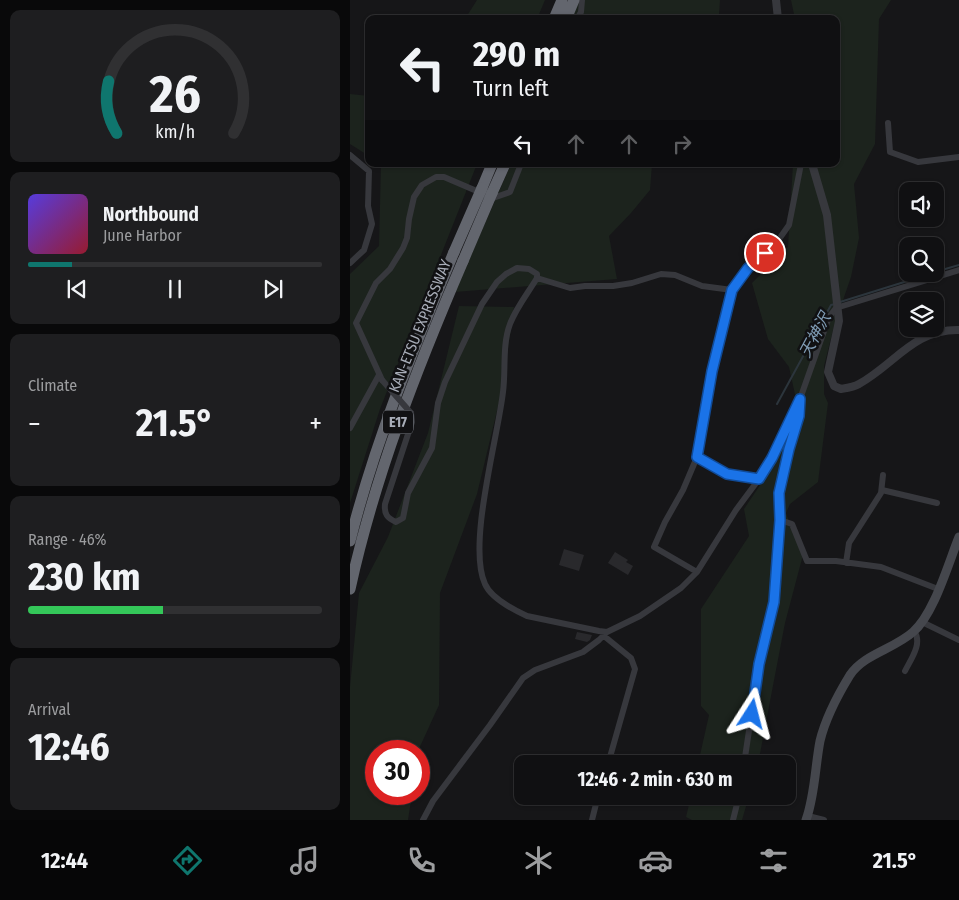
<!DOCTYPE html>
<meta charset="utf-8">
<style>
:root{--surface:#101012;--page:#1e1e20;--text:#f1f3f6;--muted:#9c9d9f;--line:#303032;--accent:#0f766e}
body{margin:0;font-family:"Fira Sans Condensed","Noto Sans JP",sans-serif;background:var(--page);color:var(--text);height:100vh;display:flex;flex-direction:column;font-size:19px;white-space:nowrap}
*{box-sizing:border-box;margin:0}
p{font-size:16px;color:var(--muted)}
.icon{flex:none;width:28px;height:28px;fill:none;stroke:currentColor;stroke-width:2;stroke-linecap:round;stroke-linejoin:round}
.map{position:relative;flex:1;overflow:hidden}
.panel{display:flex;flex-direction:column;gap:10px;padding:10px;background:#09090a;width:350px}
.panel>*{flex:none}
.guide{position:absolute;left:15px;top:15px;width:475px;height:152px;border-radius:10px;box-shadow:0 1px 4px #0004,0 0 0 1px var(--line);background:#101012;color:var(--text);overflow:hidden}
.buttons{position:absolute;left:549px;top:182px;display:grid;gap:10px}
.buttons a{display:grid;place-items:center;width:45px;height:45px;border-radius:10px;background:var(--surface);box-shadow:0 1px 4px #0004,0 0 0 1px var(--line);font-size:25px}
.speed{position:absolute;left:15px;top:740px;display:flex;gap:10px;font-size:25px;font-weight:700;text-align:center}
.speed>*{display:grid;place-content:center;width:65px;height:65px;border-radius:50%;background:var(--surface);box-shadow:0 1px 4px #0004,0 0 0 1px var(--line);line-height:1}
.speed .limit{border:8px solid #d22;background:#fff;color:#111}
.pin{position:absolute;display:grid;place-items:center;width:42px;height:42px;color:#fff;margin:-21px;border:2px solid #fff;border-radius:50%;box-shadow:0 1px 5px #0007}
.me{position:absolute;width:55px;margin:-28px;rotate:9deg;stroke-linejoin:round;filter:drop-shadow(0 0 4px #0008)}
.turn{display:flex;align-items:center;gap:18px;height:105px;padding:0 25px;font-size:22px}
.turn .icon{width:65px;height:65px;stroke-width:2.5}
.turn b{display:block;font-size:35px;line-height:42px}
.lanes{display:flex;align-items:center;height:48px;padding:0 25px;background:#0003;justify-content:center;gap:25px;direction:ltr}
.lanes .off{opacity:.35}
.big{font-size:38px;font-weight:700;line-height:1.1}
.panel .card{flex:1;display:flex;flex-direction:column;justify-content:center;gap:8px;min-width:0;padding:0 18px;border-radius:10px;background:var(--page)}
.panel .dial{align-items:center;gap:0}
.dial svg{height:130px;overflow:visible;fill:none;stroke:var(--line);stroke-width:7;stroke-linecap:round;text-anchor:middle}
.dial text{fill:var(--text);stroke:none}
.song{display:flex;align-items:center;gap:15px}
.cover{width:60px;height:60px;border-radius:8px;background:linear-gradient(135deg,hsl(250 70% 55%),hsl(350 70% 35%))}
.played{height:5px;border-radius:2px;background:linear-gradient(90deg,var(--accent) 15%,var(--line) 15%)}
.keys{display:flex;justify-content:space-around;direction:ltr}
.heat{display:flex;justify-content:space-between;align-items:center;font-size:28px;direction:ltr}
.charge{height:8px;border-radius:4px;background:linear-gradient(90deg,#34c759 46%,var(--line) 0)}
.trip{position:absolute;left:164px;top:755px;width:282px;height:50px;border-radius:10px;background:var(--surface);box-shadow:0 1px 4px #0004,0 0 0 1px var(--line);font-weight:700;line-height:50px;text-align:center}
.dock{display:flex;height:80px;justify-content:space-around;align-items:center;background:#060607;color:var(--muted)}
.dock .icon{width:35px;height:35px}
.dock .active{color:var(--accent)}
.dock b{font-size:22px;color:var(--text)}
main{display:flex;flex:1;min-height:0}
.map>svg:first-child{display:block}
.green{fill:#1c231d}
.lines{fill:none;stroke-linecap:round;stroke-linejoin:round}
.stream{stroke:#2c353c;stroke-width:2}
.building{fill:#29292c}
.minor{stroke:#37383d;stroke-width:6}
.tertiary{stroke:#37383d;stroke-width:8}
.secondary{stroke:#45474d;stroke-width:9}
.motorway{stroke:#63666e;stroke-width:11}
.minor-bridge{stroke:#37383d;stroke-width:6}
.motorway-bridge{stroke:#63666e;stroke-width:11}
.route-casing{stroke:#114b97;stroke-width:12}
.route{stroke:#1a73e8;stroke-width:9}
.labels{text-anchor:middle;dominant-baseline:central;stroke-width:5;stroke-linejoin:round;paint-order:stroke}
.shield{fill:#111113;stroke:#7b7e86;stroke-width:1}
.shield-label{font-size:14px;font-weight:bold;fill:#a8adb8}
.street-label{font-size:15px;fill:#a8adb8;stroke:#111113}
.water-label{font-size:16px;font-style:italic;fill:#7f9bb3;stroke:#111113}
</style>
<main>
<section class="panel">
<div class="card dial"><svg viewBox="0 0 100 80">
<path d="M14 69A42 42 0 1 1 86 69"/>
<path d="M14 69A42 42 0 0 1 9 37" stroke="#0f766e"/>
<text x="50" y="56" font-size="32" font-weight="700">26</text>
<text x="50" y="72" font-size="11">km/h</text>
</svg></div>
<div class="card">
<div class="song"><i class="cover"></i><div><b>Northbound</b><p>June Harbor</p></div></div>
<div class="played"></div>
<div class="keys"><svg class="icon" aria-label="previous" viewBox="0 0 24 24"><path d="M18 5L8 12l10 7zM5 5v14"/></svg><svg class="icon" aria-label="pause" viewBox="0 0 24 24"><path d="M8 5v14M16 5v14"/></svg><svg class="icon" aria-label="next" viewBox="0 0 24 24"><path d="M6 5l10 7-10 7zM19 5v14"/></svg></div>
</div>
<div class="card"><p>Climate</p>
<div class="heat"><a>−</a><b class="big">21.5°</b><a>+</a></div>
</div>
<div class="card"><p>Range · 46%</p><b class="big">230 km</b><div class="charge"></div></div>
<div class="card"><p>Arrival</p><b class="big">12:46</b></div>
</section>
<div class="map">
<svg width="609" height="820" viewBox="0 0 609 820">
<rect width="100%" height="100%" fill="#161618"/>
<path class="green" d="M127,0H195L187,19H115Z
M219,0H370L369,15L366,19H213Z
M441,0H541L529,19L525,144L504,184L509,238L501,277L484,326L474,366V394L478,403L468,482L440,504L436,513L443,534L454,551L435,623L408,764H348L359,715L351,706V609L399,536L394,509L425,463L448,408L439,367L418,339L402,283L438,247L443,164H486V19H445Z
M0,94L19,96V156L0,144Z
M31,164H127L30,409L0,503V274L29,246Z
M161,164H302L300,190L281,213L259,236L267,279L105,292Z
M109,306L164,307L152,390L127,494L90,593L89,705L68,751H26V794H62L58,820H0V687L9,593L38,537L78,433Z
M341,796H399L392,820H342L336,817Z"/>
<g class="lines">
<path class="stream" d="M585,272L609,265
M490,302L580,274
M427,404L481,305L485,304"/>
</g>
<path class="building" d="M214,549L234,555L229,571L209,565Z
M265,552L278,560L276,562L283,566L278,575L258,563Z
M227,632L242,635L240,640L237,642L225,639Z"/>
<g class="lines">
<path class="minor" d="M227,19L231,12L232,0
M538,123L540,152L568,162L609,157
M0,155L19,171L18,206L22,224L14,250L0,263
M187,278C178,293 166,308 160,324C152,345 156,370 153,392C148,437 117,545 135,584C141,598 164,610 177,616L249,631L257,632L290,616L331,588L347,572L386,510L409,479L422,458L450,399L479,317L486,308L609,270
M32,380L6,323L26,283L40,269L53,248L57,238L59,219L64,197L72,185L86,177H94L143,198L160,192L171,164
M61,413L62,422L35,504C34,514 37,518 46,522L53,518L58,493L82,448L88,403L95,382L132,304L147,282L156,274L167,268L179,269L187,274V278L220,288L235,286H263L282,283L311,274L325,275L352,286L382,290
M0,428L29,375
M347,457L377,474L409,479
M532,490L587,503
M430,520L442,524L457,561H486L531,567L588,589
M496,563L499,543L531,493L533,475
M347,572L304,547L315,522L333,490L347,457L362,371L382,290L398,268L427,242L439,225L451,164
M572,622L609,640
M254,636L281,658L285,669L258,764
M555,671C561,659 573,643 564,631
M394,764L409,664L424,602L430,520L429,493L439,449L449,416L450,403
M458,816L474,820
M73,820L83,801L140,725L173,678L185,670L233,652L249,640L257,632
M242,820L248,796
M383,820L389,796"/>
<path class="tertiary" d="M426,0L428,19
M462,164L477,215L489,321L478,372L484,386L491,389C497,388 504,387 509,384C545,364 564,329 609,330"/>
<path class="secondary" d="M456,820C465,795 465,767 470,741C475,720 489,693 500,675C514,654 544,649 563,632C584,614 598,564 609,537"/>
<path class="motorway" d="M204,19L212,0
M216,19L224,0
M132,188L142,164
M142,193L155,164
M0,541C25,441 64,347 104,252
M0,589C25,475 67,368 113,261"/>
<path class="minor-bridge" d="M32,380L61,413"/>
<path class="motorway-bridge" d="M104,252L132,188
M113,261L142,193"/>
</g>
<g class="lines">
<defs>
<path id="route" d="M402,714L409,664L424,602L430,520L429,493L439,449L449,416L450,399L422,458L409,479L377,474L347,457L362,371L382,290L398,268L415,253"/>
</defs>
<use href="#route" class="route-casing"/>
<use href="#route" class="route"/>
</g>
<g class="labels">
<rect class="shield" x="33" y="410.5" width="30" height="23" rx="4"/>
<g class="shield-label">
<text x="48" y="422">E17</text>
</g>
<g class="street-label">
<text transform="translate(70 326) rotate(-68)">KAN-ETSU EXPRESSWAY</text>
</g>
<g class="water-label">
<text transform="translate(465 335) rotate(-62)">天神沢</text>
</g>
</g>
</svg>
<div class="buttons">
<a><svg class="icon" aria-label="sound" viewBox="0 0 24 24"><path d="M4 9h4l5-4v14l-5-4H4zM17 9q2 3 0 6"/></svg></a>
<a><svg class="icon" aria-label="search" viewBox="0 0 24 24"><circle cx="10" cy="10" r="6"/><path d="M15 15l6 6"/></svg></a>
<a><svg class="icon" aria-label="layers" viewBox="0 0 24 24"><path d="M12 4l9 5-9 5-9-5zM3 14l9 5 9-5"/></svg></a>
</div>
<div class="speed"><div class="limit">30</div></div>
<div class="pin" style="left:415px;top:253px;background:#d93025"><svg class="icon" aria-label="arrive" viewBox="0 0 24 24"><path d="M6 21V4h12l-3 4 3 4H6"/></svg></div>
<svg class="me" style="left:402px;top:714px" viewBox="-20 -20 40 40"><path d="M0-17L14 15 0 8-14 15z" fill="#1a73e8" stroke="#fff" stroke-width="4"/></svg>
<div class="trip">12:46 · 2 min · 630 m</div>
<div class="guide">
<div class="turn"><svg class="icon" aria-label="left" viewBox="0 0 24 24"><path d="M17 20v-9H6M10 6l-5 5 5 5"/></svg><div><b>290 m</b>Turn left</div></div>
<div class="lanes"><svg class="icon" aria-label="left" viewBox="0 0 24 24"><path d="M17 20v-9H6M10 6l-5 5 5 5"/></svg><svg class="icon off" aria-label="ahead" viewBox="0 0 24 24"><path d="M12 20V5M6 11l6-6 6 6"/></svg><svg class="icon off" aria-label="ahead" viewBox="0 0 24 24"><path d="M12 20V5M6 11l6-6 6 6"/></svg><svg class="icon off" aria-label="right" viewBox="0 0 24 24"><path d="M7 20v-9h11M14 6l5 5-5 5"/></svg></div>
</div>
</div>
</main>
<nav class="dock">
<b>12:44</b>
<svg class="icon active" aria-label="directions" viewBox="0 0 24 24"><path d="M12 3l9 9-9 9-9-9zM9 14v-3h6M13 9l2 2-2 2"/></svg>
<svg class="icon" aria-label="music" viewBox="0 0 24 24"><path d="M9 18V5l10-2v13"/><circle cx="6" cy="18" r="3"/><circle cx="16" cy="16" r="3"/></svg>
<svg class="icon" aria-label="phone" viewBox="0 0 24 24"><path d="M5 4h4l2 5-3 2q2 4 5 5l2-3 5 2v4C11 20 4 13 5 4z"/></svg>
<svg class="icon" aria-label="climate" viewBox="0 0 24 24"><path d="M12 3v18M4 7l16 10M4 17L20 7"/></svg>
<svg class="icon" aria-label="car" viewBox="0 0 24 24"><path d="M5 17H2v-5l4-1 3-4h7l3 4 3 1v5h-3M9 17h6M6 11h13"/><circle cx="7" cy="17" r="2"/><circle cx="17" cy="17" r="2"/></svg>
<svg class="icon" aria-label="filters" viewBox="0 0 24 24"><path d="M4 7h16M4 17h16"/><circle cx="9" cy="7" r="2"/><circle cx="15" cy="17" r="2"/></svg>
<b>21.5°</b>
</nav>
